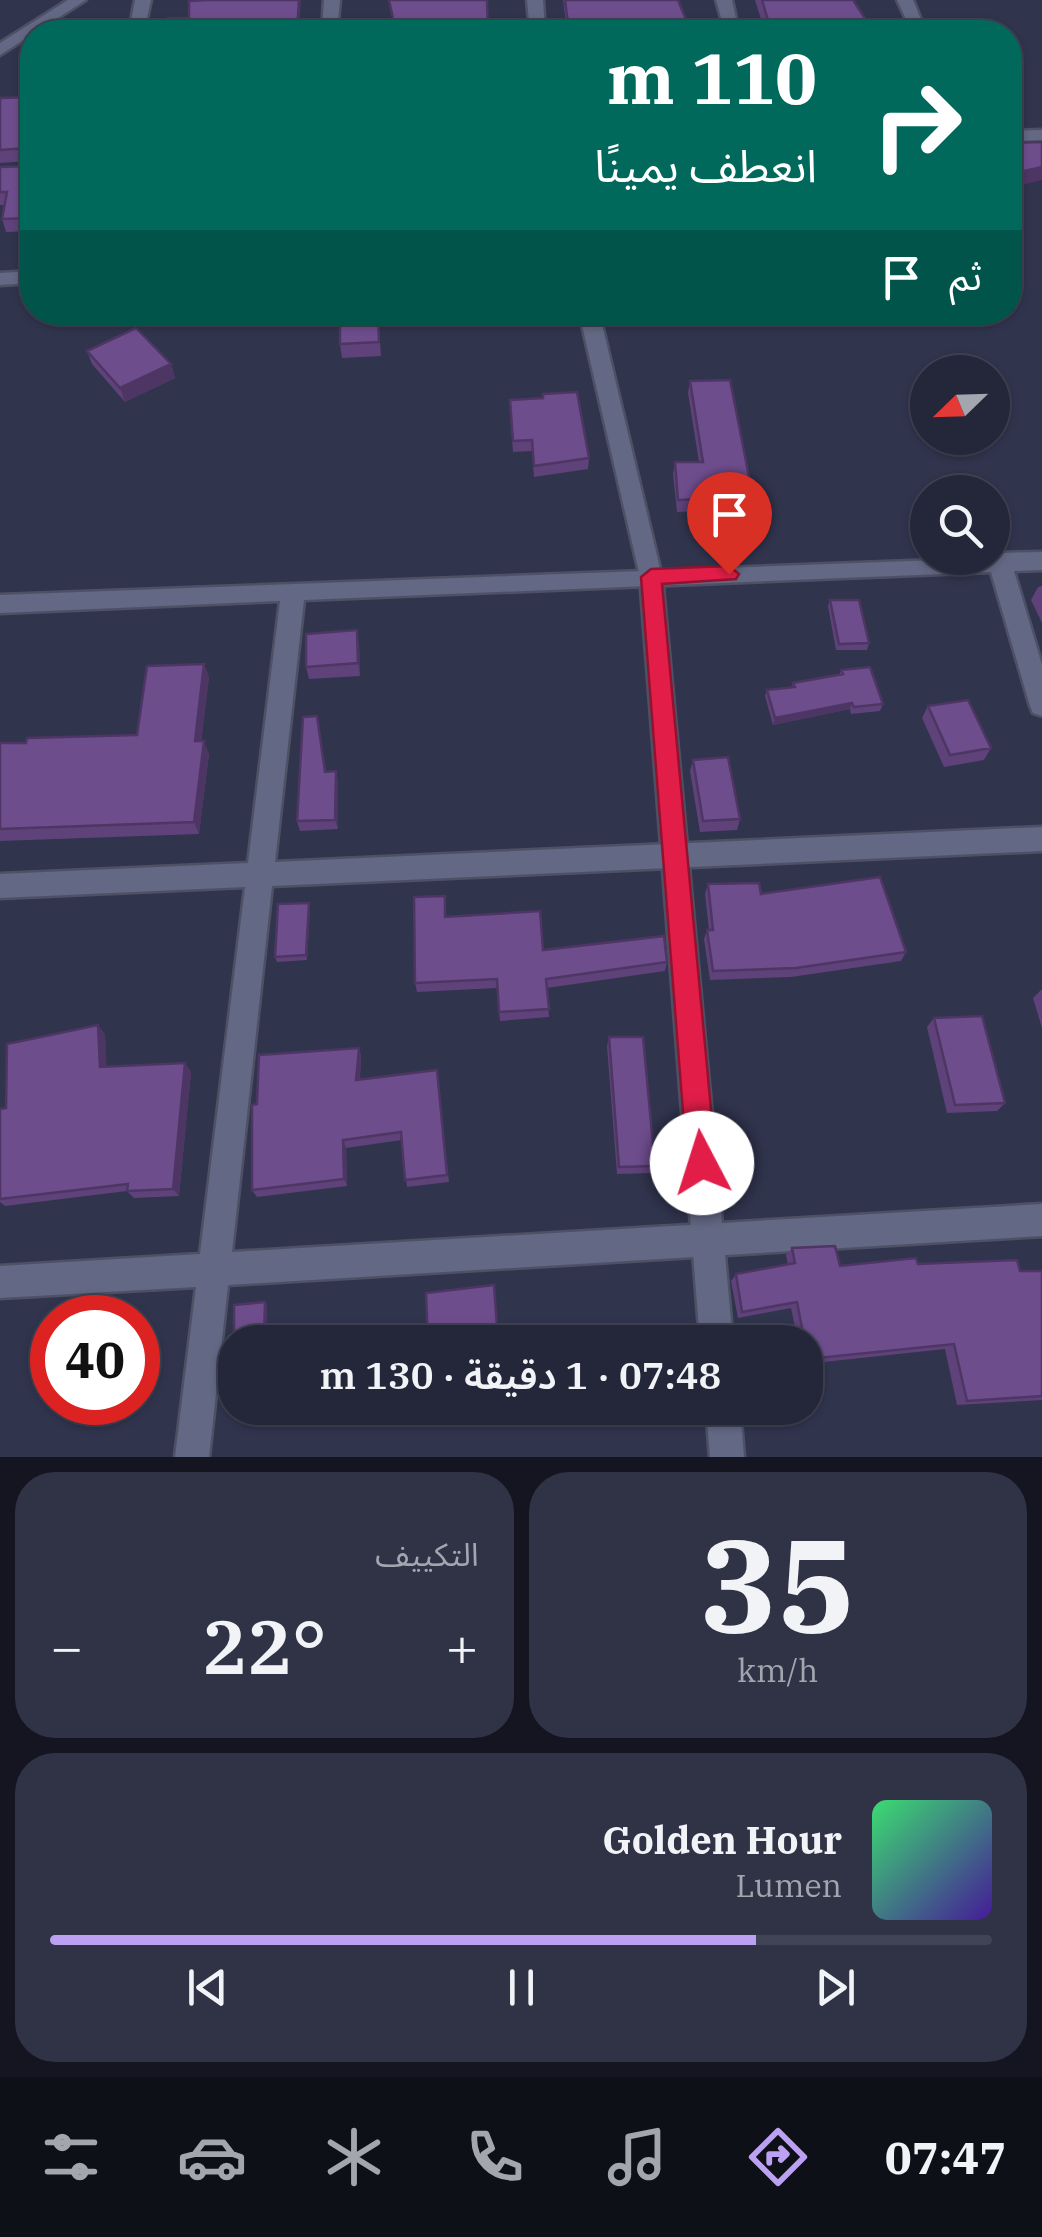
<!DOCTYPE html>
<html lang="ar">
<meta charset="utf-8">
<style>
:root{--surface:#24273a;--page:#303345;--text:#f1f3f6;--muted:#a3a5af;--line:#414454;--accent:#bca0f2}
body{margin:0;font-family:"IBM Plex Serif","Noto Sans Arabic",serif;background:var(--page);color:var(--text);direction:rtl;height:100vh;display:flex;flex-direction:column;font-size:38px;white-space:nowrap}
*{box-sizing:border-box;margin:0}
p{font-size:32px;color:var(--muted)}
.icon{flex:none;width:55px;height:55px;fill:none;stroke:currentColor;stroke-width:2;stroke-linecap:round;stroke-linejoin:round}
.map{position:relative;height:1457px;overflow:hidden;direction:ltr}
.details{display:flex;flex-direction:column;gap:15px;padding:15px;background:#141520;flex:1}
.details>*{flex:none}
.guide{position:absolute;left:20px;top:20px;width:1002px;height:305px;border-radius:40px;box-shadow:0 2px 8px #0004,0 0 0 2px var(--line);direction:rtl;background:#00695c;color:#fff;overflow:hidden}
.needle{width:65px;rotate:247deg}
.fabs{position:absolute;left:910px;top:355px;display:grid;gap:20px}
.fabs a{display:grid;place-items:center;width:100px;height:100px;border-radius:50%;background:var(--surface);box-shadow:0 2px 8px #0004,0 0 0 2px var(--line);font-size:50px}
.speed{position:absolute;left:30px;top:1295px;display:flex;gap:20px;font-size:50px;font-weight:700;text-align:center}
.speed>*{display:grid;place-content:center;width:130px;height:130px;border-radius:50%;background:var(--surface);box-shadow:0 2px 8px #0004,0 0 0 2px var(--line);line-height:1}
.speed .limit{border:15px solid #d22;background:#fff;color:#111}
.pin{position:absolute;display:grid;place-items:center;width:85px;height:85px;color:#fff;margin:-102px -42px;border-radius:50% 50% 50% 0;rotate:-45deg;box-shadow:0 0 10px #0007}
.pin .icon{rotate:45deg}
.me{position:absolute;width:110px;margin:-55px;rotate:355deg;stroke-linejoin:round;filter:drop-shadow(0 0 8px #0008)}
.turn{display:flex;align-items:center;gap:35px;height:210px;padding:0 40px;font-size:45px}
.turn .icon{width:130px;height:130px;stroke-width:2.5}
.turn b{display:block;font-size:70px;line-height:85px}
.then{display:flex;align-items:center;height:95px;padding:0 40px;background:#0003;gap:20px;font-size:38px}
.big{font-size:75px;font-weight:600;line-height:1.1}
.details .tile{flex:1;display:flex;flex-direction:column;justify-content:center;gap:15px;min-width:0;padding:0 35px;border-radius:40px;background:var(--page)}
.details .dial{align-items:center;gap:0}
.dial b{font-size:130px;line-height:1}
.song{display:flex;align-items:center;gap:30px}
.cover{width:120px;height:120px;border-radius:15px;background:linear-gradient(135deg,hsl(140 70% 55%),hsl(260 70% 35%))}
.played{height:10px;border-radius:5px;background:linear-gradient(90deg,var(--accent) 75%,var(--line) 75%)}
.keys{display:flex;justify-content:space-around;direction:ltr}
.heat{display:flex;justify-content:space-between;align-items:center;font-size:55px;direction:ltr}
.details .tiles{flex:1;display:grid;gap:15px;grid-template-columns:1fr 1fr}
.tile:last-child{grid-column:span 2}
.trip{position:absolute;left:218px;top:1325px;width:605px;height:100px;border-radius:40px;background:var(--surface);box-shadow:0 2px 8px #0004,0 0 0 2px var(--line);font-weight:600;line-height:100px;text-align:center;direction:rtl}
.tab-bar{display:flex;height:160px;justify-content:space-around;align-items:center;background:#0e1017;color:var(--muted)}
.tab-bar .icon{width:70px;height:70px}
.tab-bar .selected{color:var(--accent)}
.tab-bar b{font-size:45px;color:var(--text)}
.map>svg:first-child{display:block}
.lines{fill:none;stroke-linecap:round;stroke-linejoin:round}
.minor-casing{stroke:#4e5166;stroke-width:5}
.tertiary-casing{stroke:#4e5166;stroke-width:5}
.minor{fill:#636884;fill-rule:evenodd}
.tertiary{fill:#636884;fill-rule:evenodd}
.wall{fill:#5f4279}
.shaded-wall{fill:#4d3663}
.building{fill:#6e4d8d;stroke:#4d3663;stroke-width:2.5}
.route{fill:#e11d48;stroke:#92132f;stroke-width:2.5}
</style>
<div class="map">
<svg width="1042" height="1457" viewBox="0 0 1042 1457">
<rect width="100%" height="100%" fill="#30344d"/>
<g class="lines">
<defs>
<path id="minor" d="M68,0H86L0,55V43Z
M135,0H151L144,32H129Z
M324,0H340L337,32H322Z
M716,0H732L739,32H725Z
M897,0H913L926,32H912Z
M1042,130V140L1010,141V131Z
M32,271V283L0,285V273Z
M1042,552V570L1014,571L1042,665V716L1033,713L1030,706L991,572L304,600L275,862L1042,827V851L272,886L232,1252L1042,1204V1236L228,1285L209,1457H175L196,1287L0,1298V1266L200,1254L245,887L0,898V874L248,863L280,601L0,613V595L992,558L1000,553Z"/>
<path id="tertiary" d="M527,0H543L545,32H530Z
M579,312H599L662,577L733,1342H700L640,577Z
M706,1408H740L744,1457H710Z"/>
</defs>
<use href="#minor" class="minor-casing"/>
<use href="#tertiary" class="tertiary-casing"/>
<use href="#minor" class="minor"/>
<use href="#tertiary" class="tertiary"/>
</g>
<path class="wall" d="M563,0H678L691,32H567Z
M755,0H853L874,32H765Z
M32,97V231L6,232L2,219L5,205H0V167L28,166L29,161L0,163V98Z
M378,312L381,356L342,358L340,344Z
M87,351L171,364L175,378L125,402L92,364Z
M690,381L753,497L750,509L677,512L673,474L675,462H699L688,393Z
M543,398L589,458L588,469L534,477L532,451L513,452L510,411Z
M1042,586V623L1031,600L1038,587Z
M830,600L869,643L867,650H836L828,606Z
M359,643L360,676L309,679L306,667Z
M204,664L209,677L201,741L209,754L199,834L0,841V743H26L137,735Z
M841,670L883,704L880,711L851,714L850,709L773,725L765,696L767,690L792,687L793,683L839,675Z
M928,706L991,748L984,760L944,767L922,718Z
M317,716L326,772L338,781V829L300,831L297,821Z
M693,760L740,819L737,830L700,832L690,771Z
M708,884L761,894L906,952L901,961L791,977L710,980L704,939L707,930H709L705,894Z
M309,903L310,908L307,960L277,962L275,957Z
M446,917L543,950L667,962L665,971L547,988L549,1017L500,1021L497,988L417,992L415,983Z
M1042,989V1028L1033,998Z
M934,1018L1005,1103L997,1111L947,1113L927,1027Z
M105,1034L106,1067L185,1063L191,1072L179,1196L134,1198L127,1191L5,1206L0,1202V1109L6,1108Z
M609,1037L655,1166L653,1173L617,1174L607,1046Z
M359,1048L361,1056L360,1079L437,1070L449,1182L407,1187L402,1140L346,1148L347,1186L257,1197L252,1190L257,1104Z
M792,1248L840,1266L918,1264L1020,1271H1042V1400L957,1405L945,1349L805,1364V1342H798L791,1308L738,1318L731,1281L736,1274L788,1265L786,1255Z
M267,1305L266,1340L249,1342H234Z"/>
<path class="shaded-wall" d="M299,0H301L299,32H297Z
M1042,167V180L1010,188V174Z
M171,364L175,378L125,402L120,388Z
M357,630L359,643L360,676L358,663Z
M204,664L209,677L200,754L195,741Z
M852,703L850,709L773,725L775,718Z
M204,741L209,754L199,834L194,822Z
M336,771L338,781V829L335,820Z
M309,903L310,908L307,960L306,955Z
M98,1025L105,1034L107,1075L100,1067Z
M359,1048L361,1056L359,1088L356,1080Z
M185,1063L191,1072L179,1196L173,1189Z
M343,1140L346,1148L347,1186L344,1179Z
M265,1302L267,1305L266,1340L264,1338Z"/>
<path class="building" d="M208,0H299L297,32H165L168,18H189V1Z
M389,0H487L488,32H396Z
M565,0H678L691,32H569Z
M762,0H853L874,32H794L792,25L770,27Z
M32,97V218L2,219L7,192H0V167L28,166L31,152L27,148L0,150V98Z
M1042,142V167L1010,174V143Z
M340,312H378L379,342L340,344Z
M136,328L171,364L120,388L87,351Z
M730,380L753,497L678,500L675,462H703L690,381Z
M577,392L589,458L534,466L532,440L513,441L510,400L543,398V394Z
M830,600H859L869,643L839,644Z
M357,630L358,663L306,667V634Z
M204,664L195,741H204L194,822L0,829V743H26L27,738L137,735L147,666Z
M870,667L883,704L854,707L852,703L775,718L767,690L795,687L793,683L843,674L841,670Z
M968,700L991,748L950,755L928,706Z
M317,716L325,772L336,771L335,820L297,821L303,717Z
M728,757L740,819L703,821L693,760Z
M880,877L906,952L796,968L713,971L707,930H713L708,884L759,883L761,894Z
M445,896V917L540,911L543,950L664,936L667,962L546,979L549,1009L499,1012L497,979L415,983L414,897Z
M309,903L306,955L275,957L278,904Z
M982,1016L1005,1103L955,1105L934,1018Z
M98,1025L100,1067L185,1063L173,1189L127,1191L128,1184L0,1199V1109L6,1108L7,1044Z
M609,1037H643L655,1166L619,1167Z
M359,1048L356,1080L437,1070L447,1175L405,1180L401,1132L343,1140L344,1179L252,1190V1105L257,1104L259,1055Z
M835,1246L840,1266L916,1258L918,1264L1017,1260L1020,1271H1042V1396L967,1401L954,1344L808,1359L797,1302L742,1312L736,1274L795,1263L792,1248Z
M494,1285L498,1342H428L426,1293Z
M265,1302L264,1338L234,1342V1305Z"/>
<path class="route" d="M729,566L739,574L736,579L662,584L716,1163L711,1173L702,1177L692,1173L687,1163L641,577L651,569Z"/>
</svg>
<div class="fabs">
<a><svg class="needle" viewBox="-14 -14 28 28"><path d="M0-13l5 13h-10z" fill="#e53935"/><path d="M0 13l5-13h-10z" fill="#a3a5af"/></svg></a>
<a><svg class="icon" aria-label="search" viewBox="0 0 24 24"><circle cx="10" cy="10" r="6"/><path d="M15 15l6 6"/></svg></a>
</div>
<div class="speed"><div class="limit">40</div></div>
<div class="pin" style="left:729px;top:574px;background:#d93025"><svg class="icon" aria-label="arrive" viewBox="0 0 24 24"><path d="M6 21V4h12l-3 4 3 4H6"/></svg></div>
<svg class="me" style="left:702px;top:1163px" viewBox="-20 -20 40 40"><circle r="19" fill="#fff"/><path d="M0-13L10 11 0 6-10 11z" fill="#e11d48"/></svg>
<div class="trip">07:48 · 1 دقيقة · 130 m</div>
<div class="guide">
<div class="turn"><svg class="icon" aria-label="right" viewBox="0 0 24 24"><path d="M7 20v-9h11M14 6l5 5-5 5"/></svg><div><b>110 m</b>انعطف يمينًا</div></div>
<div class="then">ثم<svg class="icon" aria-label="arrive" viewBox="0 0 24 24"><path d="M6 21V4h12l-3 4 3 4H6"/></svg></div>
</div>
</div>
<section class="details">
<div class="tiles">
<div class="tile dial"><b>35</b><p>km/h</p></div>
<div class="tile"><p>التكييف</p>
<div class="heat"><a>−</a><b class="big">22°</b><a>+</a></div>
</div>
<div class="tile">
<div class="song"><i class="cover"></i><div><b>Golden Hour</b><p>Lumen</p></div></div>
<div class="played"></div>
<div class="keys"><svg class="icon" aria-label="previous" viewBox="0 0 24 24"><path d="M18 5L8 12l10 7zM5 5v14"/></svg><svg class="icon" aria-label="pause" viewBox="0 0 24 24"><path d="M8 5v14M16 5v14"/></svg><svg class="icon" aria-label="next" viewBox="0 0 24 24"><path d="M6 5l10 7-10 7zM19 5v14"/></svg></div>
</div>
</div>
</section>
<nav class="tab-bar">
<b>07:47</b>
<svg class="icon selected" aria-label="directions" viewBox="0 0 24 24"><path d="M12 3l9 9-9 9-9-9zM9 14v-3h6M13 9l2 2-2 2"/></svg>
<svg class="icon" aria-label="music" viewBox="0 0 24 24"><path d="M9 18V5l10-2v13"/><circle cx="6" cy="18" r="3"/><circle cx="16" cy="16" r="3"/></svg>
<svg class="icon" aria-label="phone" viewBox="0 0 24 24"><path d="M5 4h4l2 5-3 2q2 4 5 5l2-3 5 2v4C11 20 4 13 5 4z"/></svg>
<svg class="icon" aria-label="climate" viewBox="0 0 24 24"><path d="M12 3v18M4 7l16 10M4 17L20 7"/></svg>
<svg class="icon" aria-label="car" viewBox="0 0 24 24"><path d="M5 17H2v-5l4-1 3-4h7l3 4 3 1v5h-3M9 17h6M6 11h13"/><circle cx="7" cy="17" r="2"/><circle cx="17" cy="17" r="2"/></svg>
<svg class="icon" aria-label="filters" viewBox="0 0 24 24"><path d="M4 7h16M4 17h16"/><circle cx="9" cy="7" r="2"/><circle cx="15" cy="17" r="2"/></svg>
</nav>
